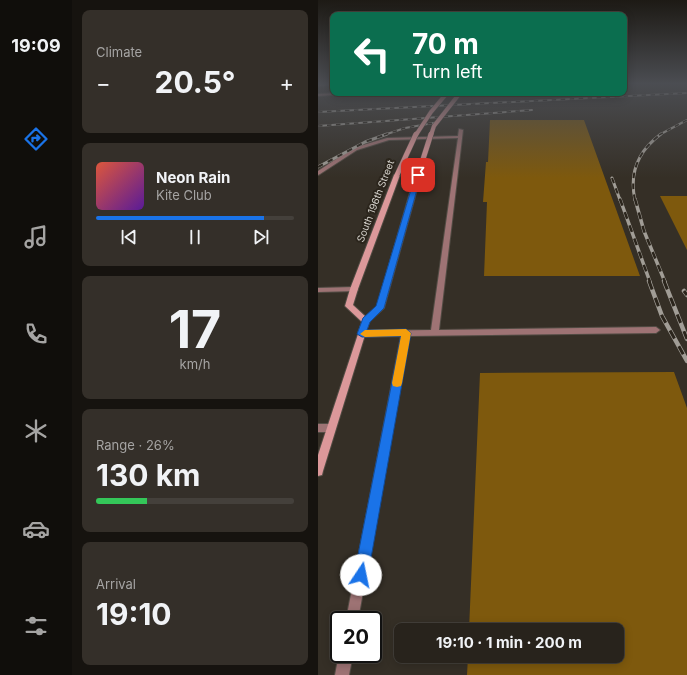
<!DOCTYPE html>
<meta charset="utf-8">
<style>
:root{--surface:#28231c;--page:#342f29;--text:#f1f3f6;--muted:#a5a4a3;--line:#44403b;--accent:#1a73e8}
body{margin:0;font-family:Inter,sans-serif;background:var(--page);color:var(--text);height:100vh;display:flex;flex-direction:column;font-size:15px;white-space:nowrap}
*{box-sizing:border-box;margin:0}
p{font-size:13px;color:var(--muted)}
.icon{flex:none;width:22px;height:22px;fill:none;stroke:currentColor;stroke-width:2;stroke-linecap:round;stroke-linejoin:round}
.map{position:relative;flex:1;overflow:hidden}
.side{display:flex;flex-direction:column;gap:10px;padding:10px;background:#16130f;width:246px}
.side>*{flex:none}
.banner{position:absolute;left:12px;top:12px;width:297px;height:84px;border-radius:8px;box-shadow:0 2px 10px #0003,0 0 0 1px var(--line);background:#0b6e4f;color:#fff;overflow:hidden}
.speed{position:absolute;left:12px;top:611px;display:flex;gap:8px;font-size:20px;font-weight:700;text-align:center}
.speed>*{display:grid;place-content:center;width:52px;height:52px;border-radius:50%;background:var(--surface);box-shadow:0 2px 10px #0003,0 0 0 1px var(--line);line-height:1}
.speed .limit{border:2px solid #111;border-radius:6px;background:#fff;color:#111}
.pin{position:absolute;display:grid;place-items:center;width:34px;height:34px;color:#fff;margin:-17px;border-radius:8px;box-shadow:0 2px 6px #0006}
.me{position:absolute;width:44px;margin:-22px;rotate:11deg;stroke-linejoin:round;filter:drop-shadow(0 0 3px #0008)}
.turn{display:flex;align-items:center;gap:14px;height:84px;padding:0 16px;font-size:18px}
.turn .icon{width:52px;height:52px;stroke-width:2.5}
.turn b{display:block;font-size:28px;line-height:34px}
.big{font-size:30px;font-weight:700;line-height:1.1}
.side .card{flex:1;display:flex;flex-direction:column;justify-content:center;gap:6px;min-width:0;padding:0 14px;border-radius:8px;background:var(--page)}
.side .dial{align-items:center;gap:0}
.dial b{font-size:52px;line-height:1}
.song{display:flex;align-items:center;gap:12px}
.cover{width:48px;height:48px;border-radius:6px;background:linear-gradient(135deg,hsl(10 70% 55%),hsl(270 70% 35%))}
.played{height:4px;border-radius:2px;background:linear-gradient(90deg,var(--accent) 85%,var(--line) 85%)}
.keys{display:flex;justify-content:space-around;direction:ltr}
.heat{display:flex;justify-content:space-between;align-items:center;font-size:22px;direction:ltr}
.charge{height:6px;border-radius:3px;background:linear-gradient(90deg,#34c759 26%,var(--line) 0)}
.trip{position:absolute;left:76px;top:623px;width:230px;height:40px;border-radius:8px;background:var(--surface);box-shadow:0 2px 10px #0003,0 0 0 1px var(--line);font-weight:700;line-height:40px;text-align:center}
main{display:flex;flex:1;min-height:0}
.menu{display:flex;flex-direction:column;width:72px;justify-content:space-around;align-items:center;background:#100e0b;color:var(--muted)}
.menu .icon{width:28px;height:28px}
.menu .active{color:var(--accent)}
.menu b{font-size:18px;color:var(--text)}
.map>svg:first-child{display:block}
.building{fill:#7e590d}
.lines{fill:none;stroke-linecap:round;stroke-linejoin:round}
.lane-casing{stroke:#524c44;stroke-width:2}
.street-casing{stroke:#524c44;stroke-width:2}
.secondary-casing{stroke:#524c44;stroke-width:2}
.lane{fill:#9e7374;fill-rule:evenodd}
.street{fill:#9e7374;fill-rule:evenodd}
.secondary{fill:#dc989a;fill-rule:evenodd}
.rail-far3-casing{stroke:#a19d96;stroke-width:2}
.rail-far2-casing{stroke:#a19d96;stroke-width:3}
.rail-far1-casing{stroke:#a19d96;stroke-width:3.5}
.rail-casing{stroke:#a19d96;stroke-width:4.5}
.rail-far3{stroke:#2b251c;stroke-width:1.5;stroke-dasharray:4.5;stroke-linecap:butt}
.rail-far2{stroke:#2b251c;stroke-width:2;stroke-dasharray:5.5;stroke-linecap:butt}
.rail-far1{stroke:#2b251c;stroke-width:2.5;stroke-dasharray:7;stroke-linecap:butt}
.rail{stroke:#2b251c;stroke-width:3;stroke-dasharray:9;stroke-linecap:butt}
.secondary-bridge-far1-casing{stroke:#524c44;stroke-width:5;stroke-linecap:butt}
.secondary-bridge-casing{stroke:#524c44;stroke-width:6;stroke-linecap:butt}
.secondary-bridge-far1{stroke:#dc989a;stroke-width:4}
.secondary-bridge{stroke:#dc989a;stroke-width:5}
.route{fill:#1a73e8;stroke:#114b97}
.slow{fill:#f59e0b}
.labels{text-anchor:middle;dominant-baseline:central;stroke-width:4;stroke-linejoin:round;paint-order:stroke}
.far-street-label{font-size:10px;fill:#d4d1cb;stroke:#2b251c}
</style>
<main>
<nav class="menu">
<b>19:09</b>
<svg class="icon active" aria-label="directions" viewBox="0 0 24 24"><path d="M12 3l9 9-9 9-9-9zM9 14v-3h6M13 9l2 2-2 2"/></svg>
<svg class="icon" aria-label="music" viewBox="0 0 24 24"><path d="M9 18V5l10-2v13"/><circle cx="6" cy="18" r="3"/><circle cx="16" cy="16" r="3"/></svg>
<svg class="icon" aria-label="phone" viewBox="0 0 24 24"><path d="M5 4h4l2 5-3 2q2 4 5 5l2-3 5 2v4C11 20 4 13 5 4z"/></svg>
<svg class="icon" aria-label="climate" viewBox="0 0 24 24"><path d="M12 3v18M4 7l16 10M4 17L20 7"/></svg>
<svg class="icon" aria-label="car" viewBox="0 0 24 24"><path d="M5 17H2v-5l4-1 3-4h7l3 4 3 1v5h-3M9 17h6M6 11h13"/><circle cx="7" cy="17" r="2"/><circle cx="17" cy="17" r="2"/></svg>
<svg class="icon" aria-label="filters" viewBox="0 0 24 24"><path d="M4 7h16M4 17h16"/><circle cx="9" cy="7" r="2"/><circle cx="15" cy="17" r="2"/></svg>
</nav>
<section class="side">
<div class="card"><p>Climate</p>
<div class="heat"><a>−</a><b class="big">20.5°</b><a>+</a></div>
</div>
<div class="card">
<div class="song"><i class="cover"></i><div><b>Neon Rain</b><p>Kite Club</p></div></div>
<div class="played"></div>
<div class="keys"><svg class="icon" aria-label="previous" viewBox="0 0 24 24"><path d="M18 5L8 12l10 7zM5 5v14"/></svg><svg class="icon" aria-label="pause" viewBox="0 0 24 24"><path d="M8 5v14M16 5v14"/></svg><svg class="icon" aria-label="next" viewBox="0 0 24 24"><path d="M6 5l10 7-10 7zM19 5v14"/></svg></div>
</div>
<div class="card dial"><b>17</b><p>km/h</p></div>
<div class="card"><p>Range · 26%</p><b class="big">130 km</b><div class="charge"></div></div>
<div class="card"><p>Arrival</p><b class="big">19:10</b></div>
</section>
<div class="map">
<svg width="369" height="675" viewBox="0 0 369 675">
<rect width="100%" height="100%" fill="#352f26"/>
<path class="building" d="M172,120H266L322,276H166L169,202H165L168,162H170Z
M342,196H369V250Z
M356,372L369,408V675H149L150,656H299V630H151L162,373Z"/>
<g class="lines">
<defs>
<path id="lane" d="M15,83V85L0,86V84Z
M141,129L145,130L121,330L338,327L342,330L338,333L91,336L40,620H28L83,336L44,337L40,334L44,331L113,330L140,138L71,140L39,150L2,174L0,175V171L35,148L69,138L140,136Z
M0,424H13L16,425L18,428L16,431L13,432H0Z
M21,654H35L31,675H17Z"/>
<path id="street" d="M19,93H44L0,96V94Z
M36,287L40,289L39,291L0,292V288Z"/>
<path id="secondary" d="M79,173L82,175L40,289L35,305L48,317L59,307L97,175L100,173L103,175L66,308L51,322L5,471L4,475L0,476V455L44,322L27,306L32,289L76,175Z"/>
</defs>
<use href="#lane" class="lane-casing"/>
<use href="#street" class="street-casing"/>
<use href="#secondary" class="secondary-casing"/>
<use href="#lane" class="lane"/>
<use href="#street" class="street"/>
<use href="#secondary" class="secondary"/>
<defs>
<path id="rail-far3" d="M0,112L369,93
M0,126L214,110
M66,135L87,128L121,122
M341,135L369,120"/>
<path id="rail-far2" d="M0,167L47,142L69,134
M294,178L302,200
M317,200C311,173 320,151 343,134"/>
<path id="rail-far1" d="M302,199L332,282
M317,199L326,231L347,282"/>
<path id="rail" d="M331,281L344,316L369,361
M346,281L369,339
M366,291L369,295"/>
</defs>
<use href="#rail-far3" class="rail-far3-casing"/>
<use href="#rail-far2" class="rail-far2-casing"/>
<use href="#rail-far1" class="rail-far1-casing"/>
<use href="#rail" class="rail-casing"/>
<use href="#rail-far3" class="rail-far3"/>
<use href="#rail-far2" class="rail-far2"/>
<use href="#rail-far1" class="rail-far1"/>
<use href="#rail" class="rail"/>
<defs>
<path id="secondary-bridge-far1" d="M98,135L113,112L129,93
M113,135L116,126L142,93"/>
<path id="secondary-bridge" d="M79,175L98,134
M100,175L113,134"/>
</defs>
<use href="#secondary-bridge-far1" class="secondary-bridge-far1-casing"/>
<use href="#secondary-bridge" class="secondary-bridge-casing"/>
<use href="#secondary-bridge-far1" class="secondary-bridge-far1"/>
<use href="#secondary-bridge" class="secondary-bridge"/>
</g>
<linearGradient id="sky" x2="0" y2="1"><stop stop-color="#1d1a15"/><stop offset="0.47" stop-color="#4b4d52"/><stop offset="1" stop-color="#4b4d52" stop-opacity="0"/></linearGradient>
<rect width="369" height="178" fill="url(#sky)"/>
<path class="route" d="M98,173L103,175L66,308L52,322L49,330L88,329L93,333L50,575L48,580L43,582L38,580L36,575L83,336L44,337L39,334L45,318L58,306Z"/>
<path class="slow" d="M88,329L93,333L84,383L83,386L79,387L75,386L74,383L83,336L47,337L42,334L47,330Z"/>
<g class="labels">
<g class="far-street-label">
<text transform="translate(57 201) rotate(-69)">South 196th Street</text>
</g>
</g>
</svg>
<div class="speed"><div class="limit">20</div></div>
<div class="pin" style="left:100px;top:175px;background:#d93025"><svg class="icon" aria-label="arrive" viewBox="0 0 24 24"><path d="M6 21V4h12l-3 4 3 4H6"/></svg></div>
<svg class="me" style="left:43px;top:575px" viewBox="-20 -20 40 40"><circle r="19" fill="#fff"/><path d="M0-13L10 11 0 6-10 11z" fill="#1a73e8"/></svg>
<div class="trip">19:10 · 1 min · 200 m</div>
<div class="banner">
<div class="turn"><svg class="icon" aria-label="left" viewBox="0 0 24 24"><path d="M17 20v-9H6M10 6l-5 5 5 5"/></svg><div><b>70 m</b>Turn left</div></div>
</div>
</div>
</main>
